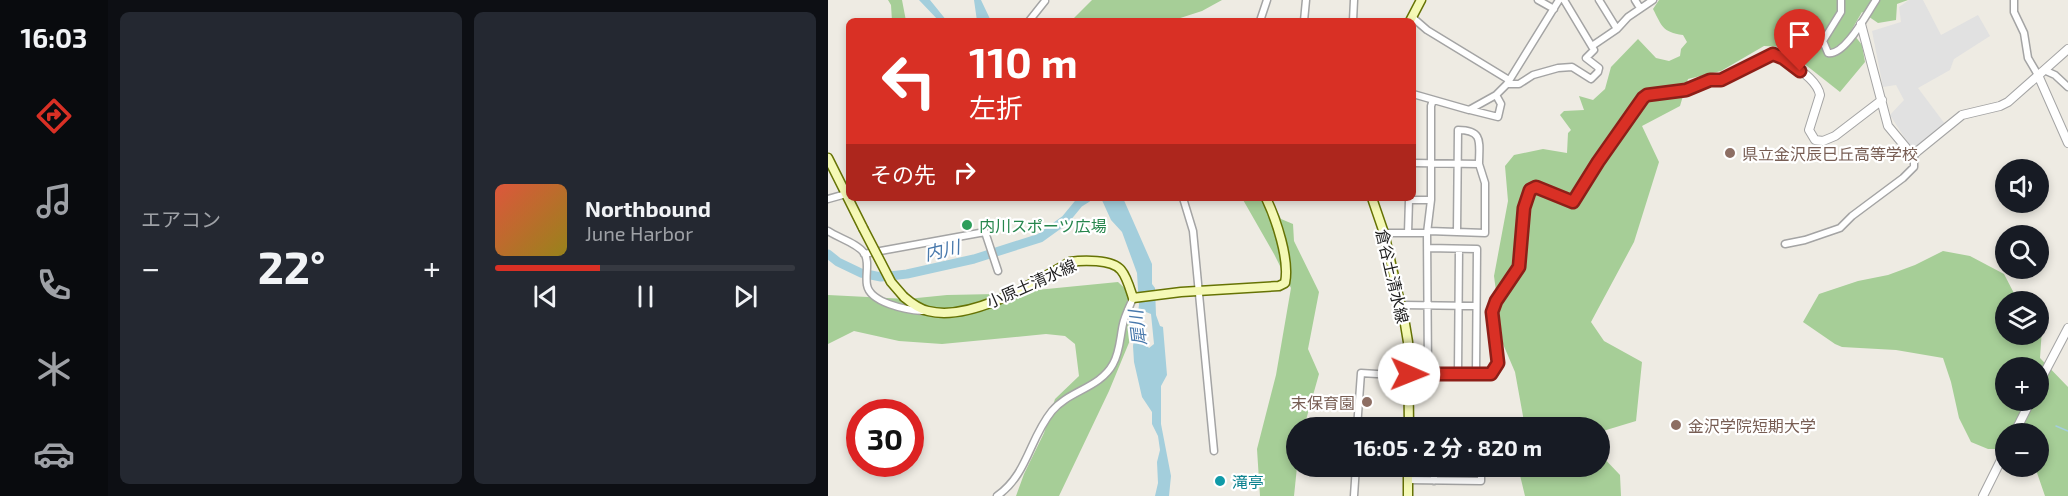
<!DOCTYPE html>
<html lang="ja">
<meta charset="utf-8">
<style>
:root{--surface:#171b24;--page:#242831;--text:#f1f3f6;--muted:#9ea1a6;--line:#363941;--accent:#d93025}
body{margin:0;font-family:"Exo 2","Noto Sans JP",sans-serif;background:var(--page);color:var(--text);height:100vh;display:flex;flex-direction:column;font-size:22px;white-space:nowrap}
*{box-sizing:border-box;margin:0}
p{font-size:20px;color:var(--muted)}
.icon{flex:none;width:33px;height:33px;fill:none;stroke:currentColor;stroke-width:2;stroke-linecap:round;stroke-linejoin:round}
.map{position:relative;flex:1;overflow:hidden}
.side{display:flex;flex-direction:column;gap:12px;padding:12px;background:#0d0f14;width:720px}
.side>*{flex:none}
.guide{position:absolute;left:18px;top:18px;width:570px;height:183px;border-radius:9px;box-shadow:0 3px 9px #0003;background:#d93025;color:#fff;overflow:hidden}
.controls{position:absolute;left:1167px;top:159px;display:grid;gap:12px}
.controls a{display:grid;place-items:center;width:54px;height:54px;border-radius:50%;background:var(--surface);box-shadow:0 3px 9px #0003;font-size:30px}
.speed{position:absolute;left:18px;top:399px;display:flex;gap:12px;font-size:30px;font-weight:700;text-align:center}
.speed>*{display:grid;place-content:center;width:78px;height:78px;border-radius:50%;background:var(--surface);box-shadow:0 3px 9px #0003;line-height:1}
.speed .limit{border:9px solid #d22;background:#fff;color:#111}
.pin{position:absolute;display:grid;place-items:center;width:51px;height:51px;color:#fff;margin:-62px -26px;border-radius:50% 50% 50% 0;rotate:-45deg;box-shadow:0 0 6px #0007}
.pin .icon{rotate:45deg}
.me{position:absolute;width:66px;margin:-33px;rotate:91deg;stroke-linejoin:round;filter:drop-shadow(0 0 4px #0008)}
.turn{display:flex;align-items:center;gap:21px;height:126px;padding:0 24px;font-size:27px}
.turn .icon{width:78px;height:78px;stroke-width:2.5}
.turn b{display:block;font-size:42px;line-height:51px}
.then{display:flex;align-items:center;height:57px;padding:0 24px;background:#0003;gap:12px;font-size:22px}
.big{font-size:45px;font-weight:700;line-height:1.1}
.side .tile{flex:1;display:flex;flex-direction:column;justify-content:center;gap:9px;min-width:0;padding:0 21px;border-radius:9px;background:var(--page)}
.song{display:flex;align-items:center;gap:18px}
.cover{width:72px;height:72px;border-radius:9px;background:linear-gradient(135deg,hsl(10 70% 55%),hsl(50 70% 35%))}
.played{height:6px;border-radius:3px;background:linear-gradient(90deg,var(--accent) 35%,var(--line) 35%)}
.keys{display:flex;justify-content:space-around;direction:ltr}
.heat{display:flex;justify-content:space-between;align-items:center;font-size:33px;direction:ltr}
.side .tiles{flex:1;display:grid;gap:12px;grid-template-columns:repeat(2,1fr)}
.trip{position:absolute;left:458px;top:417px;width:324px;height:60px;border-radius:30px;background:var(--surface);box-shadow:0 3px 9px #0003;font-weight:700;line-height:60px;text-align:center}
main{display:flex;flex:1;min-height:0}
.tab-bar{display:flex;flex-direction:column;width:108px;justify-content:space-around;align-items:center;background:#090b0e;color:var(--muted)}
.tab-bar .icon{width:42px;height:42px}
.tab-bar .active{color:var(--accent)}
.tab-bar b{font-size:27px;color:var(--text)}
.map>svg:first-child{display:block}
.forest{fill:#a6ce97;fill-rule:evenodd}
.parking{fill:#e1e1e1}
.water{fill:#a3cedc;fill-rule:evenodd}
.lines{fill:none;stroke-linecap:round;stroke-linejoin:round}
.stream{stroke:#a3cedc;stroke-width:1.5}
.river{stroke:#a3cedc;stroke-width:9}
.minor-casing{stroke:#a4a4a4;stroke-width:9}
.tertiary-casing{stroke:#a4a4a4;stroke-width:10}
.secondary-casing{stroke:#667304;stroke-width:11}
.minor{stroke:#fff;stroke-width:6}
.tertiary{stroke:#fff;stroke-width:8}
.secondary{stroke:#f5f9b6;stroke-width:8}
.secondary-bridge-casing{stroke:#667304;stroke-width:11;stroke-linecap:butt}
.secondary-bridge{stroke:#f5f9b6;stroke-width:8}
.route-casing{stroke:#8d1f18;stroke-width:15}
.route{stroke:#d93025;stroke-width:10}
.education-dot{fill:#8d6e63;stroke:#fff;stroke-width:2}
.leisure-dot{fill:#2e9e5b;stroke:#fff;stroke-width:2}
.culture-dot{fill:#0f9aa8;stroke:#fff;stroke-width:2}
.labels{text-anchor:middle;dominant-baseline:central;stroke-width:4.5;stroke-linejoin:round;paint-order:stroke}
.education-label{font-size:16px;fill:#785e54;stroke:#fff;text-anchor:start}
.leisure-label{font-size:16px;fill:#27864d;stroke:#fff;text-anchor:start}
.street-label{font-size:16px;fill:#1d1d1d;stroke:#fff}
.culture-label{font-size:16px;fill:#0d838f;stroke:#fff;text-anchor:start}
.water-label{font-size:18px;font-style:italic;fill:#4979ac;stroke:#fff}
</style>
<main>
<nav class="tab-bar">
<b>16:03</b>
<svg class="icon active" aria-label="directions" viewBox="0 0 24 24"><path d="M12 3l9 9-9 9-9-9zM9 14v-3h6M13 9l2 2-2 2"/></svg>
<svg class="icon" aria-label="music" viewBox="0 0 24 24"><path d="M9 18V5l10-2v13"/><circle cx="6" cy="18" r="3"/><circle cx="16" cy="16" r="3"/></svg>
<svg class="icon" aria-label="phone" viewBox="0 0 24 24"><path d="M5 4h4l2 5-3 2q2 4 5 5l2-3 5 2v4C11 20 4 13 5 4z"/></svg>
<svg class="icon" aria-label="climate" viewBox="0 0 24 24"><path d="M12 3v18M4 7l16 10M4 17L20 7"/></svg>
<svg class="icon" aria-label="car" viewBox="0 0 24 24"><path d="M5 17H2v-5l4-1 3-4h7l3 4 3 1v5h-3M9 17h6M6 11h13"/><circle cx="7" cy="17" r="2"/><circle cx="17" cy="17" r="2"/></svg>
</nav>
<section class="side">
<div class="tiles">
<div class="tile"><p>エアコン</p>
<div class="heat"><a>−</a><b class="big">22°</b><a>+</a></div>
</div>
<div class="tile">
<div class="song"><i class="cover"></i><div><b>Northbound</b><p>June Harbor</p></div></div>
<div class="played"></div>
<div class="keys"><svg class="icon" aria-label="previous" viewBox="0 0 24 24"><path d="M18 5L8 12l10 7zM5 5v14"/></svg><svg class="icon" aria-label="pause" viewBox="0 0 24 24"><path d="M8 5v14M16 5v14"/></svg><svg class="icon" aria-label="next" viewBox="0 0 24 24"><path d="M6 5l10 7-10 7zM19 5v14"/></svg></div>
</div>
</div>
</section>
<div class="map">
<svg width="1240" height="496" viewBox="0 0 1240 496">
<rect width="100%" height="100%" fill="#eeebe3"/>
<path class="forest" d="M60,0H74L78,21H64L63,5Z
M264,0H394L374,11L343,21H243Z
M831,0H1080L1069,4L1068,20L1050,23L1034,12L1023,31L1034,45L1037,62L1012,92L955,47L936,46L893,71L860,79L852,106L814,126L831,162L806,242L763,322L776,341L814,362L808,421L775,431L771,447V428L697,427L687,372L675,344L666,276L680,201L677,166L686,155L715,149L739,153L740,133L743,130L732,115L736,111L756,110L751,96L765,100L777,89L783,67L810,39L828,58L841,61L852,56L853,49L859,42L855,35C834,32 834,26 825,9Z
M414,198H443L453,219L465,224L466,241L491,292L480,349L491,374L476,427L468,428L469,467L466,496H432L429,449L448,375L463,288L446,254Z
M1115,251L1142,256L1176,274L1190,301L1178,302V334H1210L1211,312L1215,313L1212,358L1240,387V496H1217L1207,467L1210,466V434H1178L1177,449H1160L1143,442L1131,418L1123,382L1115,358L1068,350L1014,347L1007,344L975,322L991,294L1030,281L1060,275L1087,265ZM1178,368H1210V400H1178Z
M290,282L303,294L306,309L305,333L281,391L231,496H188L196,474L216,433L227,399L251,376L247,344L237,336L218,334L114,344L71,341L26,331L0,344V295L79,299L119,295L168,294Z
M771,453L792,475L793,496H697L690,467L771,466Z"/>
<path class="parking" d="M1081,0H1095L1113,35L1150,15L1162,36L1126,59L1122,70L1090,88L1117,124L1086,148L1082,146L1062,115L1076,100L1068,85L1055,87L1044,31L1073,22L1071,7Z"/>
<path class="water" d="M91,0H102L119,21H111Z
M146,0H153L163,21H149Z
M273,198H295L324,264V284L327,288L328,315L332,326L335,327L339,375L333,386V424L343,476L341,496H327L330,483L329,462L332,450L330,436L324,424V412L314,397L306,362L305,346L311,305L309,273L294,232L283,220ZM318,312L323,314L326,344L321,348C313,340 311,320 318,312Z"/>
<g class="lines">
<path class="stream" d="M1228,426L1240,431"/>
<path class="river" d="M0,254L10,262L33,273L53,277L79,274L146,259L212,238L237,220L251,203L259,198"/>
<defs>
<path id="minor" d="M710,0L726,9
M771,0L789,29L800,17L825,0
M807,0L812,8
M1013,0V12L995,41L1000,53C1017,56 1039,13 1048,0
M1186,0V12L1196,33L1200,58L1210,75
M584,17L599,30L681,80
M201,21L217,1
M432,21L439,0
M476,21L478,0
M525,21L526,0
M764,46L789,29
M1216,70L1227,75L1240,87
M679,84H691L705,75L730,68L744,67L763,79L770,72L771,68L758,58L766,50L736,0
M585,94L641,110L668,95L679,84L731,0
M642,110L670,117L673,104L668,95
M585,163L651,164L657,183V233L601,231
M355,198L365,231L386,451
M0,199L18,194
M0,231C10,238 29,243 36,253C42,261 37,275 39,285C42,303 79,310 94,311
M629,232L630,130C656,130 651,143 651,164
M556,233H599
M580,233L581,200H603
M957,244L977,240L1012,228L1024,216L1075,178L1086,167V154
M600,248L649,249L648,374
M36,254L157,232L170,271
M574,305L648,306
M581,374H663L671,363L664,312L668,301L691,267L696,208L702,190L708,187L745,202L770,162L819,95L858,90L882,80H893L945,54L955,58
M600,374L599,233L603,200V106L605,100
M630,374L631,249
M529,428L533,373L581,376
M606,466V481
M580,480L653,481V466
M169,496C200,474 201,439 224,411C240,391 272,388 285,364C292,352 292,337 295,324C297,315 302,306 305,298
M526,496L528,466"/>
<path id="tertiary" d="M1033,24L1060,126L1080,150L1086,154L1134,115L1172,106L1180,102L1240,49
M955,58C968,68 989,79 992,95L981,130L987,140L995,141L1007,136L1054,100
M1210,75L1240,143
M1210,385L1240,328
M1186,434L1203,400
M1155,496L1178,450"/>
<path id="secondary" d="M582,21L593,0
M0,158L35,228
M544,198L556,233L577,324L580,342L581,428
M76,297C83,303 91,309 100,311C143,322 205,283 242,262C254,260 284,259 293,270C299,277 302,289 305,298L353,292L451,286L457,283C462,260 448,219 438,198
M580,496V466"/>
</defs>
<use href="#minor" class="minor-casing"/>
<use href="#tertiary" class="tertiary-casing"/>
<use href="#secondary" class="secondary-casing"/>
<use href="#minor" class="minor"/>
<use href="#tertiary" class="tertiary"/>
<use href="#secondary" class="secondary"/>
<defs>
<path id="secondary-bridge" d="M35,228L63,282L76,297"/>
</defs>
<use href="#secondary-bridge" class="secondary-bridge-casing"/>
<use href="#secondary-bridge" class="secondary-bridge"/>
</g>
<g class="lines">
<defs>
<path id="route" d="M581,374H663L670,363L664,312L668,301L691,267L696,208L702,190L708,187L745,202L770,162L815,98L819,95L858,90L882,80H893L945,54L955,58L972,71"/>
</defs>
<use href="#route" class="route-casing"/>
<use href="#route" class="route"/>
</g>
<g class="education-dot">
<circle cx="902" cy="153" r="6"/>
<circle cx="539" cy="402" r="6"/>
<circle cx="848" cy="425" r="6"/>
</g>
<circle class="leisure-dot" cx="139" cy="225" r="6"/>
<circle class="culture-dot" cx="392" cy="481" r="6"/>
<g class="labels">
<g class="education-label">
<text x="914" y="153">県立金沢辰巳丘高等学校</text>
<text x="527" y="402" text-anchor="end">末保育園</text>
<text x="860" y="425">金沢学院短期大学</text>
</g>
<g class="leisure-label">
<text x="151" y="225">内川スポーツ広場</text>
</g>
<g class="street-label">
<text transform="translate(565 276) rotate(77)">倉谷土清水線</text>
<text transform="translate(203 283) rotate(-24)">小原土清水線</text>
</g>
<g class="culture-label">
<text x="404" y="481">滝亭</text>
</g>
<g class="water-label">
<text transform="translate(114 250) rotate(-13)">内川</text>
<text transform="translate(309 328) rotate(-97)">犀川</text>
</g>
</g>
</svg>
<div class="controls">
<a><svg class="icon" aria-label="sound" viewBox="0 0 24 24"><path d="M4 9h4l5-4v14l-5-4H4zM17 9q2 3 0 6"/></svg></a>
<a><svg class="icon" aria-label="search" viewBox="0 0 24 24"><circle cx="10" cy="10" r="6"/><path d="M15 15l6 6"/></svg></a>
<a><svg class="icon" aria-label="layers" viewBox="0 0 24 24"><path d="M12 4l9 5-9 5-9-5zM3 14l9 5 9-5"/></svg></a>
<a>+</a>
<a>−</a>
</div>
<div class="speed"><div class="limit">30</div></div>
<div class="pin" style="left:972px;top:71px;background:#d93025"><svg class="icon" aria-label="arrive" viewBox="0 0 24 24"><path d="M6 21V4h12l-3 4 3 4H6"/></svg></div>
<svg class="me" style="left:581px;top:374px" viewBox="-20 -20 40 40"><circle r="19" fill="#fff"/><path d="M0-13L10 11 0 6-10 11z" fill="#d93025"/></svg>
<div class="trip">16:05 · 2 分 · 820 m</div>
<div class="guide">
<div class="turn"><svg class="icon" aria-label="left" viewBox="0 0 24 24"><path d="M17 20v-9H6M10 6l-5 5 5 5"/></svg><div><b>110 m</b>左折</div></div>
<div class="then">その先<svg class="icon" aria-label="right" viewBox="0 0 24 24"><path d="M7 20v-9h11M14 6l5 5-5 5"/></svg></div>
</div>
</div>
</main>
